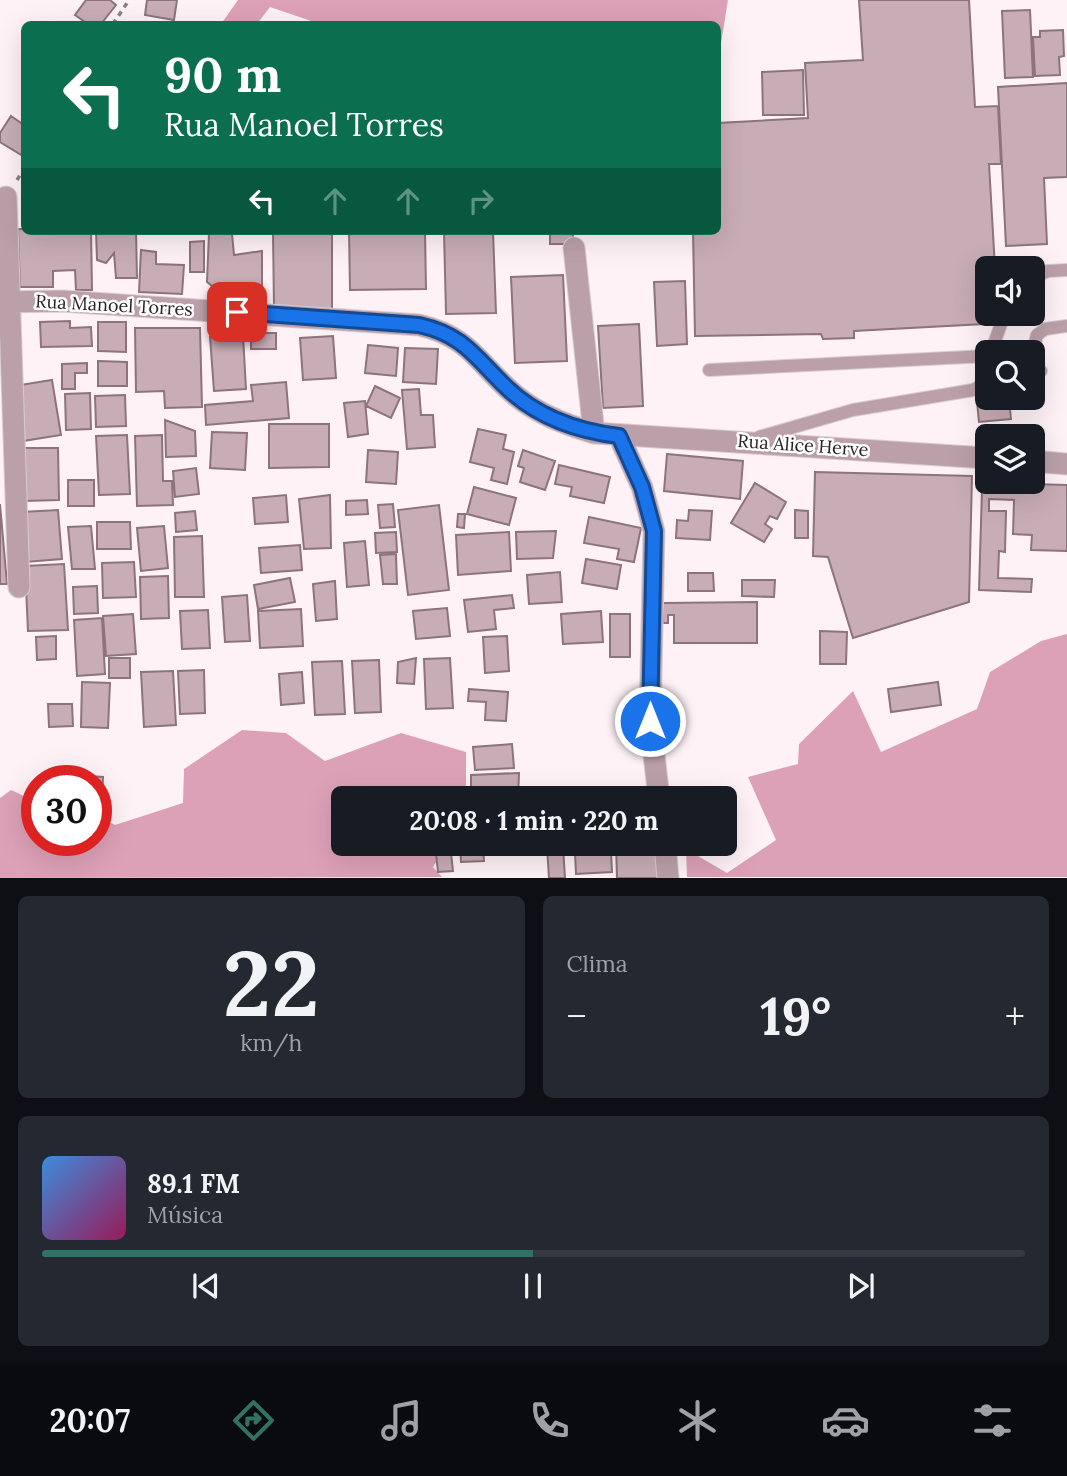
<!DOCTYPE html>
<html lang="pt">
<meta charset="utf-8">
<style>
:root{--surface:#171b24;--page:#242831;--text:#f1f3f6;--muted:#9ea1a6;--line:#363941;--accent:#307263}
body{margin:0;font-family:Lora,serif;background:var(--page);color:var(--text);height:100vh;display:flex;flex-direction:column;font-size:26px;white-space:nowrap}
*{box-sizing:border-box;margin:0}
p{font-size:23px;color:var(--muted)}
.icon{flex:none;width:38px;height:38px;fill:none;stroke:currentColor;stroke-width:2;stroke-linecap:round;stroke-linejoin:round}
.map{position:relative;height:878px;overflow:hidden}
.details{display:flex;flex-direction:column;gap:18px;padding:18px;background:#0d0f14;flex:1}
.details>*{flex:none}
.banner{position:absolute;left:21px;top:21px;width:700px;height:214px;border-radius:10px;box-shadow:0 7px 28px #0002;background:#0b6e4f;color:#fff;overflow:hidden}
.buttons{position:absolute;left:975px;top:256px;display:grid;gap:14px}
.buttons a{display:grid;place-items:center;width:70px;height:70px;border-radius:10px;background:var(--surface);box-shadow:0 7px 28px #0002;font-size:35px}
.speed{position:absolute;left:21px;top:765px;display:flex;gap:14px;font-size:35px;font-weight:700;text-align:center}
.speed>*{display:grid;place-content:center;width:91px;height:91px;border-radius:50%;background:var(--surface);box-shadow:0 7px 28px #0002;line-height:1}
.speed .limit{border:10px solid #d22;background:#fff;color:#111}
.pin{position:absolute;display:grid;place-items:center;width:60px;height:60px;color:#fff;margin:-30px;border-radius:14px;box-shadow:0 4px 10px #0006}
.me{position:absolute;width:77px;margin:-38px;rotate:0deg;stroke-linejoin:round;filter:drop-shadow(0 0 5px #0008)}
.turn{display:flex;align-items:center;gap:24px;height:147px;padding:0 28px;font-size:32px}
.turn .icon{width:91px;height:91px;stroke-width:2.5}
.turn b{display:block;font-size:49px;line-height:60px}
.lanes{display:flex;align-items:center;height:66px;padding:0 28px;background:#0003;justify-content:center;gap:35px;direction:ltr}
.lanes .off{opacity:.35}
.big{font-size:52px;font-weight:800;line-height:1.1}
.details .tile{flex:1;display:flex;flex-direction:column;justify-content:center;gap:10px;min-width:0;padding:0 24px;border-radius:10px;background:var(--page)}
.details .dial{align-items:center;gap:0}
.dial b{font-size:91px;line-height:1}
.song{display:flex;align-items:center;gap:21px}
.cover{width:84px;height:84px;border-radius:10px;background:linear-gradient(135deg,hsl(210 70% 55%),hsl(330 70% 35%))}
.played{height:7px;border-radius:4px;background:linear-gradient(90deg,var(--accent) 50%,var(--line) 50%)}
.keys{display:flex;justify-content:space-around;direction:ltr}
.heat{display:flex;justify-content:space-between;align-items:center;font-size:38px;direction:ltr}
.details .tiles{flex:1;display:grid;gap:18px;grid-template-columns:1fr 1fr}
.tile:last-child{grid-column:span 2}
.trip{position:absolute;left:331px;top:786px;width:406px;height:70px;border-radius:10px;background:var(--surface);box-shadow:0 7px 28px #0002;font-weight:800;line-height:70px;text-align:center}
.tabs{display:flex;height:112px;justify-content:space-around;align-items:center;background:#090b0e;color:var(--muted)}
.tabs .icon{width:49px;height:49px}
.tabs .on{color:var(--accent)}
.tabs b{font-size:32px;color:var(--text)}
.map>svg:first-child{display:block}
.forest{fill:#dda1b7}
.building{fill:#c8adb6;stroke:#8c737c;stroke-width:2}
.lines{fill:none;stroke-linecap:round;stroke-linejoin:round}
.lane-casing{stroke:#d8ccd0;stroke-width:14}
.street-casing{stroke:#d8ccd0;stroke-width:23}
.path{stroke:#8c8185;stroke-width:3.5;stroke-dasharray:5 5;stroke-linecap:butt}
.lane{stroke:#bba0a9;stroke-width:12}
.street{stroke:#bba0a9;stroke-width:21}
.route-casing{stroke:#114b97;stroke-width:18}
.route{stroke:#1a73e8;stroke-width:12}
.labels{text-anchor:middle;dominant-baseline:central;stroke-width:5;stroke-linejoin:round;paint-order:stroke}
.street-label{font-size:18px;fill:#2b2125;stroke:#fff}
</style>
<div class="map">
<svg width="1067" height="878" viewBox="0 0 1067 878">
<rect width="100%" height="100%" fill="#fef2f6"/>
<path class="forest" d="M238,0H728L718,62V24H320L270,7L257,24H221Z
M1067,634V877H687L686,849L727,873L776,840L748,777L798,764L799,744L853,691L881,752L977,709L990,672L1041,641Z
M242,730L286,733L325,761L401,733L466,752V798H343V844H448L433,867L442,877L0,878V798L11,790L37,802V840H96V815L115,825L183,803L184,769Z"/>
<path class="building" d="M86,0H110L116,5L101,24H88L75,15Z
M147,0H177L174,20L145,15Z
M859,0H969L975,107L998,106L1001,164H989L995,268H987V300H983L984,324L854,331V338L823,339L821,334L695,336L693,231H718V123L808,118L805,63L863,60Z
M1030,10L1033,77L1005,78L1002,11Z
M1063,30L1064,56L1059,57L1060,75L1035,76L1033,37H1040V31Z
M803,70L804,115H763L762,72Z
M1067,83V177L1044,178L1047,244L1006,246L998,87Z
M11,116L24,125L23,156L0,142V133Z
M18,229L91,231L92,290H76L75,270L53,271V287H20Z
M96,231H136L137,278H116L114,253L106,263L97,260Z
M349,231H425L426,289L350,290Z
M444,231H493L496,313L446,314Z
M550,231H573V244H550Z
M332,232V309H274L273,233Z
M209,233L232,234L234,255L262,251V303L231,301L207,282Z
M204,241V272H190V242Z
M141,250L156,252V264L184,265L182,294L139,292Z
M563,275L567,361L515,363L511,277Z
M685,281L687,344L657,346L654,282Z
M70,321V328L91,327L92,346L41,347L40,322Z
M98,322H126V352L98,351Z
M639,324L643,406L603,408L598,326Z
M135,328H200L202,407L165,408L164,391L136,392Z
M251,333H276V349H251Z
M243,335L246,389L214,391L210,337Z
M333,336L336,378L303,380L300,338Z
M368,345L398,348L396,376L365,373Z
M405,348L438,349L436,384L403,382Z
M98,361L127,362V386H98Z
M87,363V373H75V389H62V364Z
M52,380L61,435L23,441L14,386Z
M286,382L289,418L206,425L205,405L253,401L251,385Z
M375,386L400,398L391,418L366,406Z
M419,389L421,415H433L435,447L407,449L402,390Z
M90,393L91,429L66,430L65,394Z
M125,395L126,426L96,427L95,396Z
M1009,399L1011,419L979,422L977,402Z
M365,401L368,434L348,437L344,403Z
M165,420L195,431L196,456L166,457Z
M269,424H329V467L269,468Z
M478,429L506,435L503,449L514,452L507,484L491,480L494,468L470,462Z
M212,432L247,433L245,470L210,468Z
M127,435L130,494L99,495L96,436Z
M162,435L163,481H172L173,505L137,506L135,436Z
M24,448H58L59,500L25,501Z
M368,450L398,452L396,484L366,482Z
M523,450L555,461L545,490L520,482L524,468L518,466Z
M667,454L743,461L740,499L664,491Z
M559,465L610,477L604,503L570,496L572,487L555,484Z
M196,468L199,494L175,497L173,471Z
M815,472L972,476L969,602L853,638L828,557L813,556Z
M68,480H94V506H68Z
M755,483L786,502L777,519L770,516L765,524L772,529L764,542L731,523Z
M1030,484L1067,485V551L1031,550L1032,535L1013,534L1014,500L989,499V511H1006L1005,552L999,551L998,578L1032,579L1031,592L979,590L982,489L1030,491Z
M474,487L516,498L509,525L467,514Z
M286,495L288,522L255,524L253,498Z
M330,495L331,548L304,549L299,499Z
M367,500L368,514L346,515V501Z
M0,504L7,584H0Z
M393,504L395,527L380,528L378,505Z
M439,505L449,590L408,595L398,510Z
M58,510L62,559L25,562L22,512Z
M689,510L712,511L710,540L676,538L677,520L688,521Z
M795,510L808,511V538H795Z
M195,511L197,530L176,532L175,513Z
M458,514H465L464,528L457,527Z
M589,517L641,528L634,562L617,559L619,549L584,543Z
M97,522H130L131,549H97Z
M91,526L95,569H72L68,527Z
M164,526L168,568L141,571L137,528Z
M556,531L553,558L517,559L516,532Z
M396,532L397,552L376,553L375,533Z
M509,532L511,571L458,575L456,535Z
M202,536L204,597H175L174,537Z
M365,541L369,585L347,587L344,543Z
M300,545L302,570L261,573L259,548Z
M396,554L397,584H383L380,555Z
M586,559L621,565L617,589L582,583Z
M134,562L136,597L103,598L102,563Z
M64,564L68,630L28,631L25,566Z
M560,572L562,602L529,604L527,575Z
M688,573H713L714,591H688Z
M168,576L169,618L141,619L140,577Z
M290,578L295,602L258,609L254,585Z
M742,580H775L774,597L742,596Z
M335,581L337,619L316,621L313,584Z
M97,586L98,613L74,614L73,587Z
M247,595L250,641L225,642L222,597Z
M512,595L514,608L494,610L496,629L468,632L464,600Z
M757,602V643H674V615H668V623H663V603Z
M447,608L450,636L416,639L413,611Z
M301,609L303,646L260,648L258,611Z
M208,610L210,648L182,649L180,611Z
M601,611L603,642L563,644L561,614Z
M133,614L136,654L106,656L103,616Z
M610,614H630V657H610Z
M102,618L105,674L77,676L74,620Z
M820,631L847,632L846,664H820Z
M56,636V659L37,660L36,637Z
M507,636L509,671L485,673L483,637Z
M109,658H130V678H109Z
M416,658L414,684L397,683L398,662Z
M450,658L453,708L426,709L424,659Z
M379,660L381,712L355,713L352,661Z
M342,661L345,714L315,715L312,662Z
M204,670L205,713L180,714L178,671Z
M173,671L176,725L144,727L141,672Z
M302,672L304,703L281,705L279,674Z
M82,682L110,683L108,728L81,727Z
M938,682L941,705L891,712L888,689Z
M469,689L508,692L506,721L485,720L486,702L468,701Z
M48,704H72L73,726L49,727Z
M512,744L514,768L475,770L473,747Z
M519,773L518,798H471V775Z
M74,775L103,777L102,801H96V780H74Z
M546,792L547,798H528V794Z
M435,844H450L453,871L438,872Z
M460,844H483L484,861L461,862Z
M488,844H514V850H488Z
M616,844H661L663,878H617Z
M563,846L565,878H549L547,847Z
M611,852L612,872L576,874L575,853Z"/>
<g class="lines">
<defs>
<path id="lane" d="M1032,278L1048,271L1067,270
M991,352L1005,313
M1032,354L1037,335L1045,329L1067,326
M1032,364L1041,371
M709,370L987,356
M759,437L853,410L973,390L987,382"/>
<path id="street" d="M6,197L19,587
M574,248L594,433
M0,302L62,301L419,325C471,337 478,364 515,395C538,414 564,424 594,433L987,458
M619,436L642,487L654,531L650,721L659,798
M1032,461L1067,464
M665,844L668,878"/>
</defs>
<use href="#lane" class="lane-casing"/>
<use href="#street" class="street-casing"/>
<path class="path" d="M113,24L129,0
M17,180L24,169"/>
<use href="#lane" class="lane"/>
<use href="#street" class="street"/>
</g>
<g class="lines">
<defs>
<path id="route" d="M237,312L419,325C464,335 475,357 506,387C537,417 577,431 619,436L642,487L654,531L650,721"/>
</defs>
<use href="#route" class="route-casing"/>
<use href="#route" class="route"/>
</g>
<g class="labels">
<g class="street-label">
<text transform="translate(114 305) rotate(3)">Rua Manoel Torres</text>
<text transform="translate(803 445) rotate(4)">Rua Alice Herve</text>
</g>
</g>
</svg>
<div class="buttons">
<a><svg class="icon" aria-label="sound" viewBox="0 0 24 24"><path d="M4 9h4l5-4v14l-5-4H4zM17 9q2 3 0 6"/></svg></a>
<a><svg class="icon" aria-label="search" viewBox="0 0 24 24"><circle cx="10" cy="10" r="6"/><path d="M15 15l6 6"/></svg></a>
<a><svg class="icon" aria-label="layers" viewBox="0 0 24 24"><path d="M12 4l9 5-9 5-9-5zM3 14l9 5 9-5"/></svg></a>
</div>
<div class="speed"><div class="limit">30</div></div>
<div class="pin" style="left:237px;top:312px;background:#d93025"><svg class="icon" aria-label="arrive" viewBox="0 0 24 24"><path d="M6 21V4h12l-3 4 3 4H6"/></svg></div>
<svg class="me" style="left:650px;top:721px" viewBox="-20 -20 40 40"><circle r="17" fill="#1a73e8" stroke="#fff" stroke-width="3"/><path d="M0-11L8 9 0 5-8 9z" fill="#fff"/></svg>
<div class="trip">20:08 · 1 min · 220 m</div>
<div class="banner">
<div class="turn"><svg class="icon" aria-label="left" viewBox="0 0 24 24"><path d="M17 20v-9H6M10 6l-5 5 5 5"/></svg><div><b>90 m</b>Rua Manoel Torres</div></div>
<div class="lanes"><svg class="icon" aria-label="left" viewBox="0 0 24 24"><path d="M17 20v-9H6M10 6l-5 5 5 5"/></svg><svg class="icon off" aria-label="ahead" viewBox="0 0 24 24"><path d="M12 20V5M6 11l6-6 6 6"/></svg><svg class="icon off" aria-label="ahead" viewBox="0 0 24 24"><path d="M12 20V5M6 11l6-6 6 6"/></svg><svg class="icon off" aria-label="right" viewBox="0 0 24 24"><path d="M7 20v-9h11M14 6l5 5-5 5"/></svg></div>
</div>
</div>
<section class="details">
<div class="tiles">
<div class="tile dial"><b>22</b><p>km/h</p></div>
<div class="tile"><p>Clima</p>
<div class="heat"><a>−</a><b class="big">19°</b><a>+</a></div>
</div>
<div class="tile">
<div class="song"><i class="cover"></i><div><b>89.1 FM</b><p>Música</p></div></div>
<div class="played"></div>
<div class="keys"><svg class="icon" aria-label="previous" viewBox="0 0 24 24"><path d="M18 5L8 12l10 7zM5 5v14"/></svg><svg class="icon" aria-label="pause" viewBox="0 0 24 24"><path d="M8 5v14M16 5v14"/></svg><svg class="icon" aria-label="next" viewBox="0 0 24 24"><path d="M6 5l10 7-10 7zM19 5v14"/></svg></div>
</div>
</div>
</section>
<nav class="tabs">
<b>20:07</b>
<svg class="icon on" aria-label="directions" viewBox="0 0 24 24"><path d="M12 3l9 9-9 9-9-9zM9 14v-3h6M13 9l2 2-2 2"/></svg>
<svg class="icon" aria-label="music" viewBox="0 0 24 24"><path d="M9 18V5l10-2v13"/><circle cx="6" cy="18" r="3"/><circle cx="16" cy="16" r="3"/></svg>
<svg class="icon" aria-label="phone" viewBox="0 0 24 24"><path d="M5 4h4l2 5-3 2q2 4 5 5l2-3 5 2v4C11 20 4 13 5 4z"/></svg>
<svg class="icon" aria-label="climate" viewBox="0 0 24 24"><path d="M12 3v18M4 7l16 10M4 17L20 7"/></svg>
<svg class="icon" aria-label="car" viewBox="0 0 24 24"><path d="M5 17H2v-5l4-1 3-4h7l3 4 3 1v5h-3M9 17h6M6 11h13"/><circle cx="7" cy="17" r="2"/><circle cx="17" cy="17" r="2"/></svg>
<svg class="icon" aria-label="filters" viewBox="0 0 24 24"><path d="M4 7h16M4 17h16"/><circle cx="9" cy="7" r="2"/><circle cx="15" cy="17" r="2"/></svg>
</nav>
